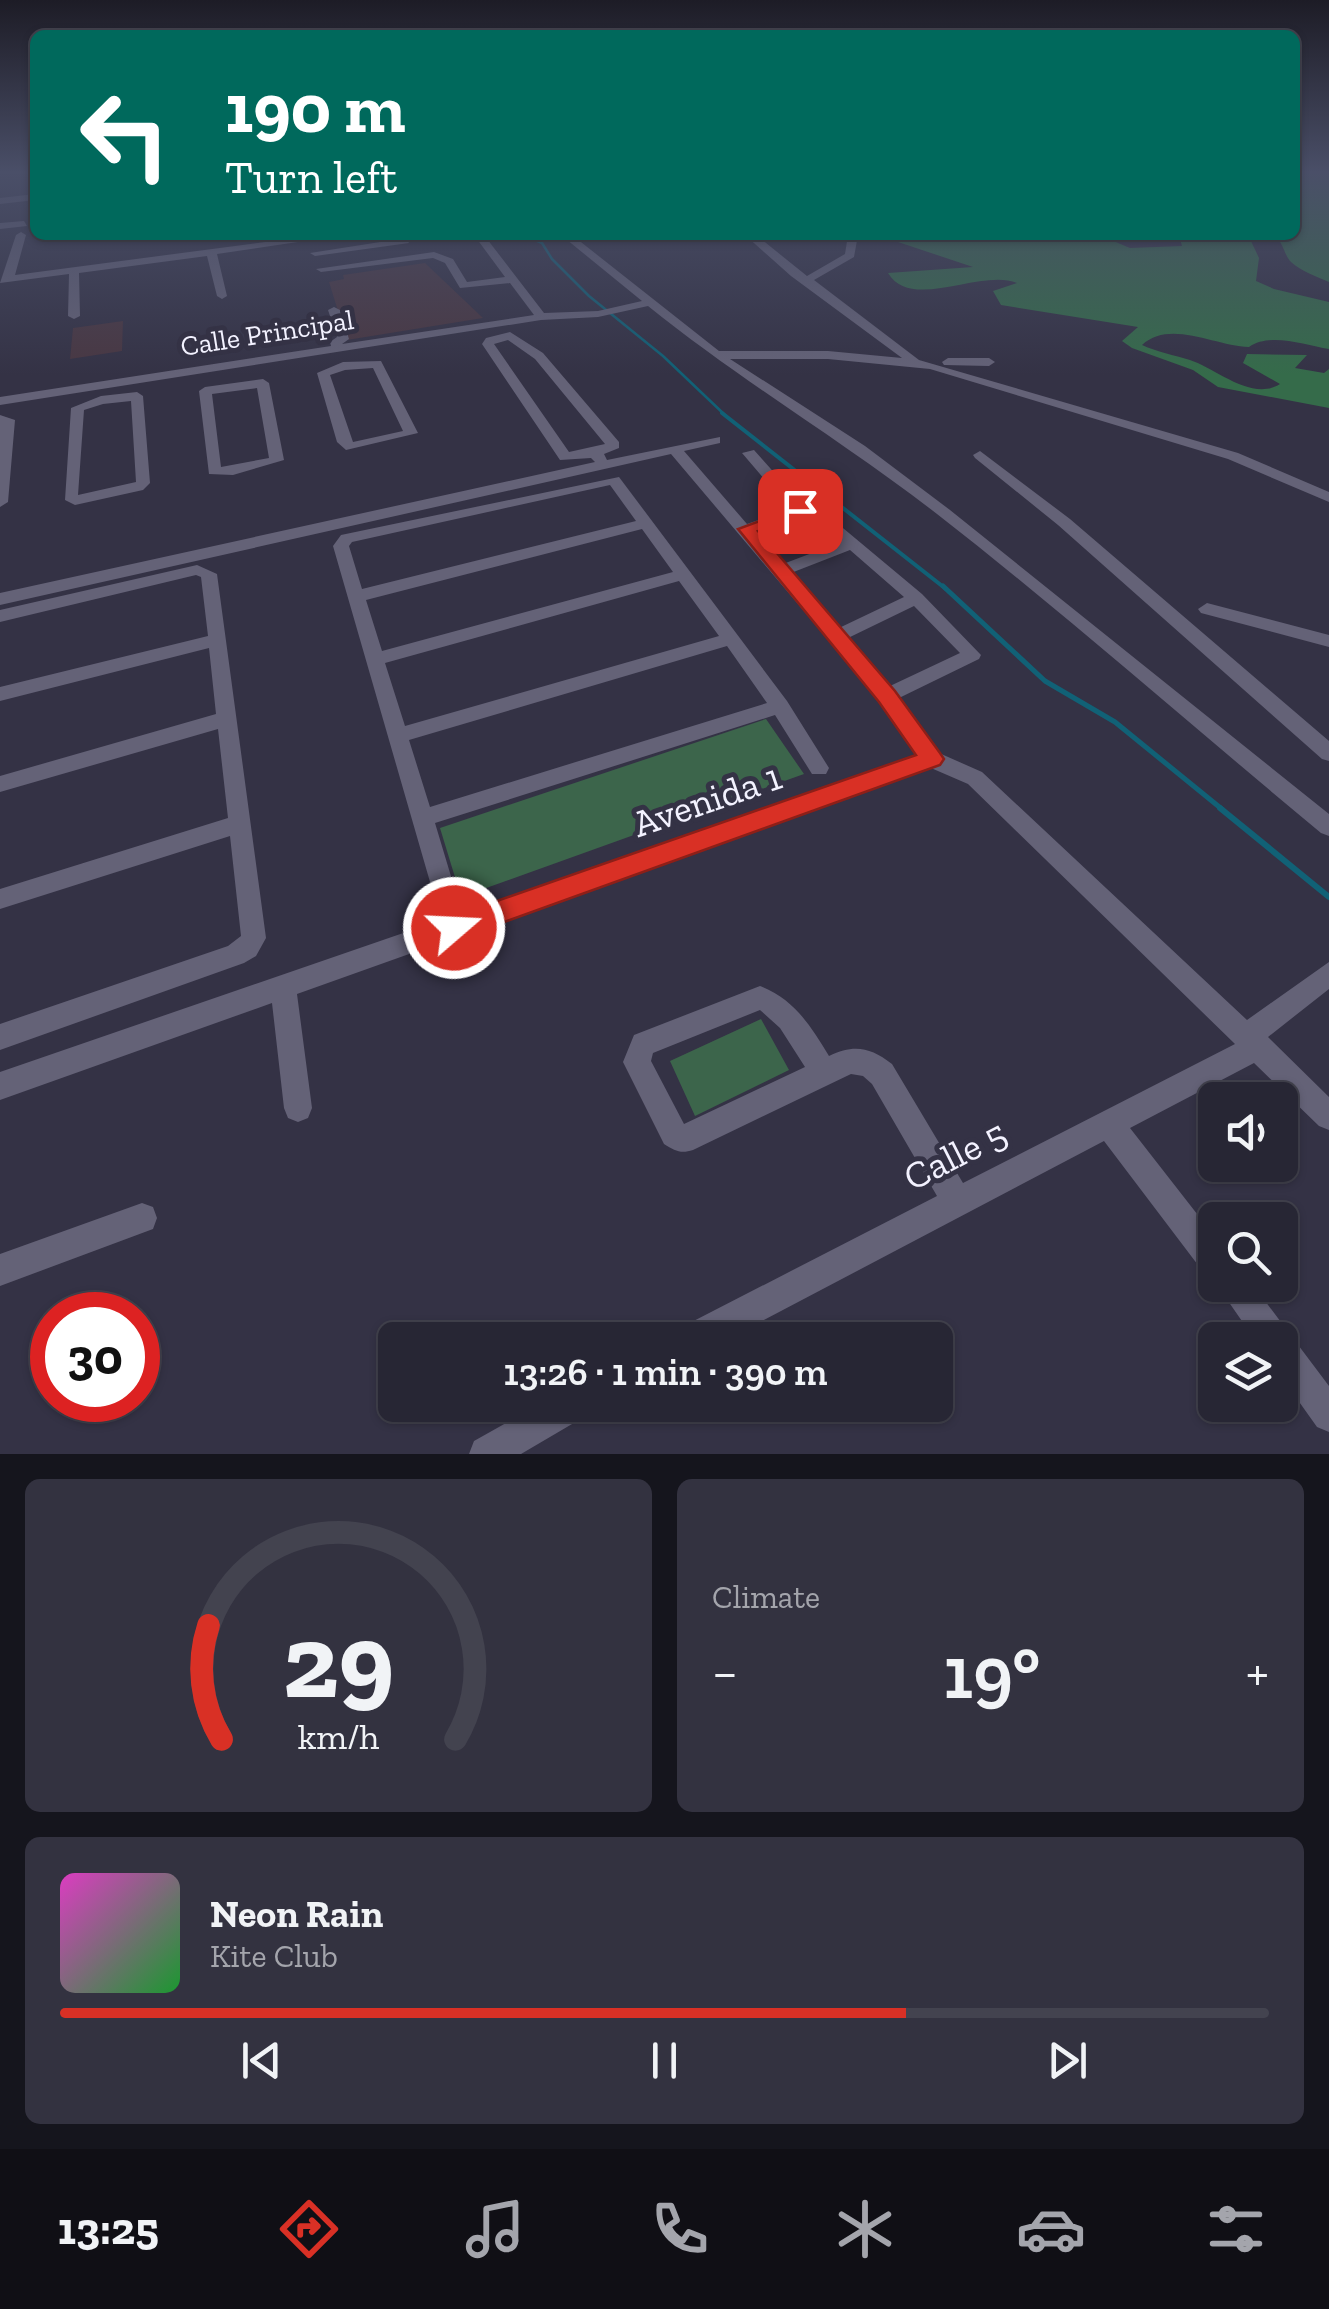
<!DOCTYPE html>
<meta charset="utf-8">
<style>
:root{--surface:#272634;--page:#333240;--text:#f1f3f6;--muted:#a4a5ac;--line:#43434f;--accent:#d93025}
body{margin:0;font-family:"Zilla Slab",serif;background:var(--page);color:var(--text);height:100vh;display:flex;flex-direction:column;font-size:38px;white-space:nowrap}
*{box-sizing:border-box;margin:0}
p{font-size:32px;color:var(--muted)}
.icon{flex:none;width:55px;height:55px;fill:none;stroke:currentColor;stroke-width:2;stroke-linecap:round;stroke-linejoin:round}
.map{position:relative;height:1454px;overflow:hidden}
.details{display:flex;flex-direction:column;gap:25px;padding:25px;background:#15151d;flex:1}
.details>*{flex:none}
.banner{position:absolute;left:30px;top:30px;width:1270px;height:210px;border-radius:15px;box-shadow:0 2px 8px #0004,0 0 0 2px var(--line);background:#00695c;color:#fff;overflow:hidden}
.controls{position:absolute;left:1198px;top:1082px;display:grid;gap:20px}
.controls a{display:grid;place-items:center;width:100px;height:100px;border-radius:15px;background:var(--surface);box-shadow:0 2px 8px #0004,0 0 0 2px var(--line);font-size:50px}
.speed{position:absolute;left:30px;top:1292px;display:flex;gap:20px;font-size:50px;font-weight:700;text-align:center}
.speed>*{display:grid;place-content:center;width:130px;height:130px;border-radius:50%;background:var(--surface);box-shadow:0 2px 8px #0004,0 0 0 2px var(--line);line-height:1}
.speed .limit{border:15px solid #d22;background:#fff;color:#111}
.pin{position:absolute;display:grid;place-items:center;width:85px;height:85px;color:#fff;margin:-42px;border-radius:20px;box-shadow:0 5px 15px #0006}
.me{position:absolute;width:110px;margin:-55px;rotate:71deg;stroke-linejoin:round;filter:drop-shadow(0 0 8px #0008)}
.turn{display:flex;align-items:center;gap:35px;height:210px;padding:0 30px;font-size:45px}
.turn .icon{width:130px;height:130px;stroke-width:2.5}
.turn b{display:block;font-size:70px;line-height:85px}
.big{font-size:75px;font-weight:600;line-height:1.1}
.details .widget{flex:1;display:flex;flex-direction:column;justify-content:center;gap:15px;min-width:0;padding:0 35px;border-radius:15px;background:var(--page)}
.details .dial{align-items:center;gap:0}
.dial svg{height:260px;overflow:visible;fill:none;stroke:var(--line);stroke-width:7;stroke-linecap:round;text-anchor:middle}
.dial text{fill:var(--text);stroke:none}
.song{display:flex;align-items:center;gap:30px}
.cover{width:120px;height:120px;border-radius:15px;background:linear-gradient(135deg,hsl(310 70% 55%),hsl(130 70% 35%))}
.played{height:10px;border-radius:5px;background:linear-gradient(90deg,var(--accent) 70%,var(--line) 70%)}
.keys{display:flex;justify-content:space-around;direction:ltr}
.heat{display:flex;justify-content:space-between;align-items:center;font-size:55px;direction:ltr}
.details .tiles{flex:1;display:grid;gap:25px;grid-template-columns:1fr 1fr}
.widget:last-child{grid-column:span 2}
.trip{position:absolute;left:378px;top:1322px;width:575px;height:100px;border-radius:15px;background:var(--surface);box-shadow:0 2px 8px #0004,0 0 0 2px var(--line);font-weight:600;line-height:100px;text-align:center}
.menu{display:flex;height:160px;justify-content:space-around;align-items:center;background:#100f15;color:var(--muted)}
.menu .icon{width:70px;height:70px}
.menu .selected{color:var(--accent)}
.menu b{font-size:45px;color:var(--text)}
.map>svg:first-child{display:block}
.education{fill:#483742}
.green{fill:#3c654b}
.forest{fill:#356b4a}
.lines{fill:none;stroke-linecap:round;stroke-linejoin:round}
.stream-far3{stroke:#116176;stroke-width:2.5}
.stream-far2{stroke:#116176;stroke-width:4}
.stream-far1{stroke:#116176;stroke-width:5}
.stream{stroke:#116176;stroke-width:6}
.minor{fill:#646277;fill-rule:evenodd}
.route{fill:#d93025;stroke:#8d1f18;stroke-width:2.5}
.labels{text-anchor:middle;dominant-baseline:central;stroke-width:10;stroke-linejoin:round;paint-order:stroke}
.far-street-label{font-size:28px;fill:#f3f2ff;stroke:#343245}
.near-street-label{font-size:38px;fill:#f3f2ff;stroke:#343245}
</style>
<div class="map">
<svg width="1329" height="1454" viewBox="0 0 1329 1454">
<rect width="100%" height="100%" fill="#343245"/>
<path class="education" d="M425,263L483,318L347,340L329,282L344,279L343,275Z
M123,321L122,351L70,359L73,328Z"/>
<path class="green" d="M766,719L804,774L461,897L440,828Z
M761,1019L789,1070L695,1116L670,1061Z"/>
<path class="forest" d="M1295,172H1329V282C1317,277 1301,271 1291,262C1284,255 1284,243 1274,235H1295Z
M889,235H1099L1130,248L1182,246L1179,235H1255L1251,241L1259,258L1256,281L1274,289L1329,302V349C1305,345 1270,332 1249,347C1215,346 1170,319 1142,345C1157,352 1174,355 1190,360C1215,368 1252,402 1280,384L1243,363L1247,354L1307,355L1295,368L1324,373L1329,369V408L1218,387L1193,370L1132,348L1122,341L1138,327L1001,305L993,291L1017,283C981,268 911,312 888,273L973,267L895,241Z"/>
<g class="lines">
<path class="stream-far3" d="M524,235L542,243L552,259L589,296L663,356L725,415"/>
<path class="stream-far2" d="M722,413L946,589"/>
<path class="stream-far1" d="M943,586L1045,681L1115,722L1223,810"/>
<path class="stream" d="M1220,808L1329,897"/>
<path class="minor" d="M35,194V200L0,204V198Z
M24,221L27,226L0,229V223Z
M21,232L26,235L15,275L318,235H345L217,254L227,296L222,299L217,296L207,256L79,273L80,316L74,319L68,316L69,274L0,283L16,235Z
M474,235H484L544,313L598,311L642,301L561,235H572L719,351H828L902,358L791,276L745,235H756L807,276L845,254L848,235H858L854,257L814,280L919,360L1238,453L1329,492V502L1228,459L930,369L828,359H730L865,446L950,510L1329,814V836L1321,833C1193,727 1068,616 937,514C843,441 741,381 648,306L598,317L541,320L0,405V397L331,346L330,342L337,337L328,310L334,307L340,310L349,339L342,344L534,315L510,283L460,288L445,263L433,258L321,272L316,269L434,252L453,259L467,282L505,277Z
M406,238L409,243L315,256L310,253Z
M510,332L543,353L619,442V448L604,454L607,460L720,437V443L684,451L747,524L790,509L742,453L754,450L803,505L819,508L922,594L981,655L979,659L899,698L939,753L982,772L1247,1020L1329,962V989L1268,1037L1329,1097V1130L1319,1126L1254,1063L1130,1128L1215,1237V1278L1204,1273L1104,1141L726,1340H675L680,1328L937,1196L872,1084L863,1076L851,1074L693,1150C681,1154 675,1151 664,1144L623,1062L634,1035L760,986C795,1000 810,1025 829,1056C854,1044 870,1047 892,1064L963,1183L1235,1044L968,784L931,768L297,994L312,1108L308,1118L298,1122L288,1118L284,1108L272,1003L0,1100V1072L441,920L333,546L341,535L619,477L787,701L829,768L826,774H812L775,715L435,823L462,913L918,756L880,701L671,454L0,605V593L595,462L591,458L560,460L482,344L486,338ZM508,340L535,359L605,444L569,452L494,344ZM610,485L636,521L362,589L349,546L352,542ZM807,514L841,542L783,564L754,532ZM642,529L673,572L382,651L366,600ZM850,550L904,597L839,628L791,573ZM679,581L719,636L405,726L385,663ZM914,606L960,653L890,686L848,638ZM727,646L767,703L430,807L409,740ZM760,1010L780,1028L805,1067L684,1124L651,1061L653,1053Z
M948,358H989L995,362L989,366L944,365L942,362Z
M381,361L418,433L346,450L337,442L317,373L343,362ZM373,368L403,431L353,442L330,375L345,370Z
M263,379L269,383L284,460L233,475L209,474L199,391L205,387ZM257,388L269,458L221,467L212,394Z
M137,392L143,396L150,483L143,490L75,505L65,500L71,408L101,396ZM131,401L136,482L78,495L84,410L103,404Z
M0,415L15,420L8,502L0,507Z
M980,451L1070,519L1329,741V761L1322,759L1058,525L975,458L973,455Z
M197,565L217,574L266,938L256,956L244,963L0,1050V1024L228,946L241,936L230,836L0,909V889L228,818L218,729L0,792V776L216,714L209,648L0,701V687L208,636L201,577L196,575L0,622V610Z
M1207,603L1329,635V647L1201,613L1198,609Z
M142,1203L153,1207L157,1218L153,1229L0,1286V1254Z
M1217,1285H1253L1329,1386V1432L1317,1427L1280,1375V1340H1255Z
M538,1405H589L584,1417L521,1454H469L474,1441Z"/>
</g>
<linearGradient id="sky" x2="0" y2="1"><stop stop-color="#1d1c26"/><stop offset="0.46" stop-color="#4a4f68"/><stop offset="1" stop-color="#4a4f68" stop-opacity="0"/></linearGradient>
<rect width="1329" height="375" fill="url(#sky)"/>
<path class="route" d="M800,506L809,511L806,515L758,531L895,691L940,753L944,759L940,765L454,940L445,937L441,928L445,919L916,755L879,702L738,529Z"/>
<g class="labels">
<g class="far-street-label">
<text transform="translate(267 333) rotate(-9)">Calle Principal</text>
</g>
<g class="near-street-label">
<text transform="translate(707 800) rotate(-19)">Avenida 1</text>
<text transform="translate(955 1155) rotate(-27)">Calle 5</text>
</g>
</g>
</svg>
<div class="controls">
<a><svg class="icon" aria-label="sound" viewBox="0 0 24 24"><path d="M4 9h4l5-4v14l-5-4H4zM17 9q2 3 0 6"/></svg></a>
<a><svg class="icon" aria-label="search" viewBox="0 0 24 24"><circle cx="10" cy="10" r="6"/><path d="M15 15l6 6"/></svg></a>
<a><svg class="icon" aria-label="layers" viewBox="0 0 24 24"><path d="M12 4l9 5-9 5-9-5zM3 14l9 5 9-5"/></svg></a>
</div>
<div class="speed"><div class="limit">30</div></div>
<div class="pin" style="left:800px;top:511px;background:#d93025"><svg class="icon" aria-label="arrive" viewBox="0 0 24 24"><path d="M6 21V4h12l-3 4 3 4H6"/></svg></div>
<svg class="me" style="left:454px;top:928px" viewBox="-20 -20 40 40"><circle r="17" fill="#d93025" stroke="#fff" stroke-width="3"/><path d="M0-11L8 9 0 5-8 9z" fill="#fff"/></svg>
<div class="trip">13:26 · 1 min · 390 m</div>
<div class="banner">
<div class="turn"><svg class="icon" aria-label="left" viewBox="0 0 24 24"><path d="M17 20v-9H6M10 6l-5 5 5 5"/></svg><div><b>190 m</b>Turn left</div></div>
</div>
</div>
<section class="details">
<div class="tiles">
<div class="widget dial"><svg viewBox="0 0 100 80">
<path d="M14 69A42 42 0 1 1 86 69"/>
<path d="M14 69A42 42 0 0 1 10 34" stroke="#d93025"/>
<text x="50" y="56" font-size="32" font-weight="700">29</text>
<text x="50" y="72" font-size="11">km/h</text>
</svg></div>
<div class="widget"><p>Climate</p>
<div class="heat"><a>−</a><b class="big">19°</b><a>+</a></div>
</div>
<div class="widget">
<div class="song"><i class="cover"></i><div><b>Neon Rain</b><p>Kite Club</p></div></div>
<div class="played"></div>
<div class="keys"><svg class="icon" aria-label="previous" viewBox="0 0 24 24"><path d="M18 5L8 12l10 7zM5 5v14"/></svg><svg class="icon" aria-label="pause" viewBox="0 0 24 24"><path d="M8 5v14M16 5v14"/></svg><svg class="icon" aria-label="next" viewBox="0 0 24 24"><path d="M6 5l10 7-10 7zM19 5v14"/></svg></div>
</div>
</div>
</section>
<nav class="menu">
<b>13:25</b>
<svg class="icon selected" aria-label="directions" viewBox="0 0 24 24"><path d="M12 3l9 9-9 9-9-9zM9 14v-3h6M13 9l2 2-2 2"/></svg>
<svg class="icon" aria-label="music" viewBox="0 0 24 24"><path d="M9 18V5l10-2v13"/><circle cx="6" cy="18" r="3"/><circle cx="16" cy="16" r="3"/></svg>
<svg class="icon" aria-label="phone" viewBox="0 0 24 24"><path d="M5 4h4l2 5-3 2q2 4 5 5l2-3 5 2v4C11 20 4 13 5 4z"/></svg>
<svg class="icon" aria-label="climate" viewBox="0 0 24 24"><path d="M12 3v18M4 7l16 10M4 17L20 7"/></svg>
<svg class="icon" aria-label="car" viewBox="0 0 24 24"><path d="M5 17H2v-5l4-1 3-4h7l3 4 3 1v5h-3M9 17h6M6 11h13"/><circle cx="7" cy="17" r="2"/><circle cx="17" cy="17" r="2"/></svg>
<svg class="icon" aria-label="filters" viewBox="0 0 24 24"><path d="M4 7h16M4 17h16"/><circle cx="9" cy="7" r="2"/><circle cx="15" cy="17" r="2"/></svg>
</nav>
